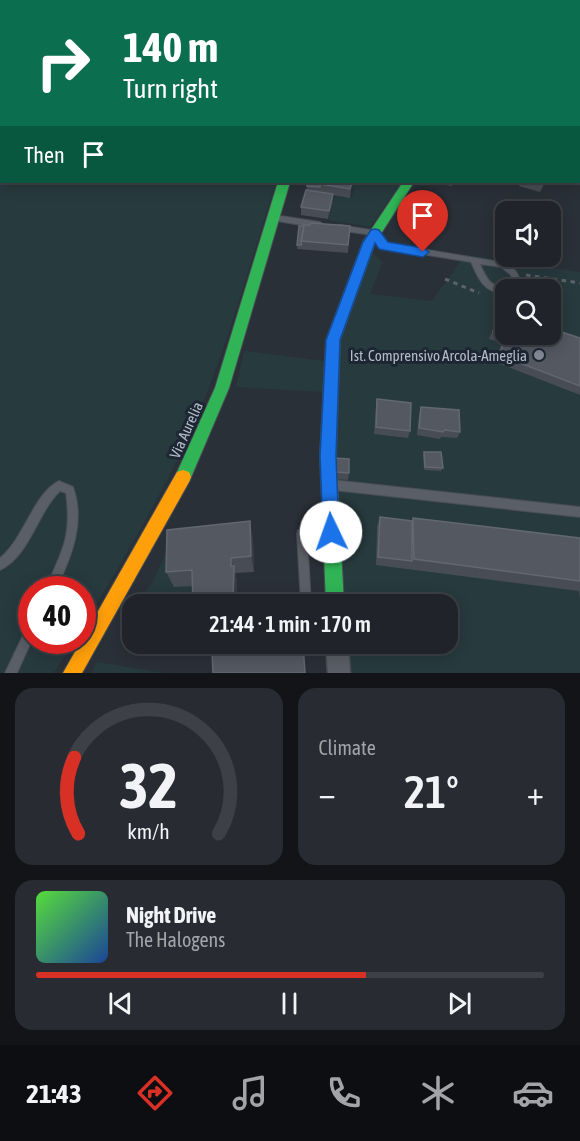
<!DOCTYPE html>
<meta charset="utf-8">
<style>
:root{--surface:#20242a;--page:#282c32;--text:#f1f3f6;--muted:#a2a4a8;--line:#3d4147;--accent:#d93025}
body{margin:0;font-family:"Asap Condensed",sans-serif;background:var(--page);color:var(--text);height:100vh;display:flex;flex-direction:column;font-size:22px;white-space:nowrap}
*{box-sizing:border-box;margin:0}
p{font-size:20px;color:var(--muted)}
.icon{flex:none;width:33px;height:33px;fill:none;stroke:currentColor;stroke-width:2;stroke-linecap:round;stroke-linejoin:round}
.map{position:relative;height:673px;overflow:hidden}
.sheet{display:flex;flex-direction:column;gap:15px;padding:15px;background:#121417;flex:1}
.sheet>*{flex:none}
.banner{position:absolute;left:0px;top:0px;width:580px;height:183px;box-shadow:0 3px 15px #0003,0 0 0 2px var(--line);background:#0b6e4f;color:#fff;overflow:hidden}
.controls{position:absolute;left:495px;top:201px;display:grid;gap:12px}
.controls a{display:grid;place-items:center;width:66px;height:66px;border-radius:12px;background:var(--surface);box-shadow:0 3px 15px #0003,0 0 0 2px var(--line);font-size:30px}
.speed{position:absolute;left:18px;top:576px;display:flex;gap:12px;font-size:30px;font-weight:700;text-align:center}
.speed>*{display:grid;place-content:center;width:78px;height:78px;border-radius:50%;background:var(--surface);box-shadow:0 3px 15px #0003,0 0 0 2px var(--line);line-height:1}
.speed .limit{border:9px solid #d22;background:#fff;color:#111}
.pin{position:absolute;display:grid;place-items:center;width:51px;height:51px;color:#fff;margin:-62px -26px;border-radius:50% 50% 50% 0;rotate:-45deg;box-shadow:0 0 6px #0007}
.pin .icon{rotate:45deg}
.me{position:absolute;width:66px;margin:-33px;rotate:357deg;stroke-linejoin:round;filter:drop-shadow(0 0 4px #0008)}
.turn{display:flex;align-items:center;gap:21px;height:126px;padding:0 24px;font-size:27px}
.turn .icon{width:78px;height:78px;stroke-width:2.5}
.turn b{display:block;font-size:42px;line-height:51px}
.then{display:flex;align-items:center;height:57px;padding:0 24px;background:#0003;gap:12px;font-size:22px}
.big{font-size:45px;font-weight:600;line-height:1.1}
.sheet .tile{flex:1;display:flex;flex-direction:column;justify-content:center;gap:9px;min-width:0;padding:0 21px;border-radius:18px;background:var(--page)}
.sheet .dial{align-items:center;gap:0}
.dial svg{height:156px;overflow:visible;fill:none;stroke:var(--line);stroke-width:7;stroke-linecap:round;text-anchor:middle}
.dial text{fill:var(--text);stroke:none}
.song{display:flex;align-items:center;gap:18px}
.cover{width:72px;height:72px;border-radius:9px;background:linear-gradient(135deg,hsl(110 70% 55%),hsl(220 70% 35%))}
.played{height:6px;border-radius:3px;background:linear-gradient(90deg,var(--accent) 65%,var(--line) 65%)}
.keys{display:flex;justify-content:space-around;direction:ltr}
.heat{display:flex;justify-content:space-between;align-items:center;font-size:33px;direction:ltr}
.sheet .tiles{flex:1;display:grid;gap:15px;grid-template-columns:1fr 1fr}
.tile:last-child{grid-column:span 2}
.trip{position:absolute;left:122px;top:594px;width:336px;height:60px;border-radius:18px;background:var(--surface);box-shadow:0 3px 15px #0003,0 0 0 2px var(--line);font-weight:600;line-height:60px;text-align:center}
.tab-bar{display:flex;height:96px;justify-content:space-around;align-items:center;background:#0d0e11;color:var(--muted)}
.tab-bar .icon{width:42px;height:42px}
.tab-bar .current{color:var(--accent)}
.tab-bar b{font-size:27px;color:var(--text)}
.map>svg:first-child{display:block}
.green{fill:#273a3e;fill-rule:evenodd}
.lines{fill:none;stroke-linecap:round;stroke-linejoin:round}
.lane-casing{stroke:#484c55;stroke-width:2}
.street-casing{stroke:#484c55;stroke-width:3}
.fast-casing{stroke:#484c55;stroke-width:2}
.slow-casing{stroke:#484c55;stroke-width:2}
.path-far1{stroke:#5c6268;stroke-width:2;stroke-dasharray:3 3;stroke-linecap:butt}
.path{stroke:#5c6268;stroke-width:3;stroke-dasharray:4.5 4.5;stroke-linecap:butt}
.lane{fill:#5a5e66;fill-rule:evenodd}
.street{fill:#5a5e66;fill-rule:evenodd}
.fast{fill:#30b455;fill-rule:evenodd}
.slow{fill:#ff9f0a;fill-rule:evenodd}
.wall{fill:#474c55}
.shaded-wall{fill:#373c44}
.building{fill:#535861;stroke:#626872;stroke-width:1.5}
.route{fill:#1a73e8;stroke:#114b97;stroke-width:1.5}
.poi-dot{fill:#848b96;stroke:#1d2633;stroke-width:2}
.labels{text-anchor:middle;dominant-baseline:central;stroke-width:6;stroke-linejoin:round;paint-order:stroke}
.poi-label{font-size:15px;fill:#b4bcc9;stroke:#1d2633;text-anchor:end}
.street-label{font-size:15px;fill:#b4bcc9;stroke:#1d2633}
</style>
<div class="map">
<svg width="580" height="673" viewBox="0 0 580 673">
<rect width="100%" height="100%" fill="#2a3038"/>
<path class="green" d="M0,0H358L2,2V182H276C247,272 223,366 181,452C152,512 117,570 83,627L82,590H32V640L74,641L54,673H0Z
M307,182H402L370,227L329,220L335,195L352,197L354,188Z
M370,250L383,262L370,294L432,301L465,255L580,272V673H345L344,644H447V604H342L333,464L336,340ZM506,290H550V334H506Z
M244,351L324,361L323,392L236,387Z
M175,548L174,587L199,585V604H136L152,583L168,549Z
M147,644H227C207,656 167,656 147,644Z
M97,662L164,673H91Z"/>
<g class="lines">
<defs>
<path id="lane" d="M274,215L320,222L324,225L320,228L271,220L270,218L271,216Z
M339,225L378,231L386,243L506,263C515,269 520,274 520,285L516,290H506V294C484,293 479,280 471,262L384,248L381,247L373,235L336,230L335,228ZM480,264L501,267L511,275L512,284L508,289C490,286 487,280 480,264Z
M333,480L580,507V517L333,490L330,488L328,485L330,482Z
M59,481L73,487C86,523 71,557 56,590H45C62,550 72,538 66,493L60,491C37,513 30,556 0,570V558C24,539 33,494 59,481Z
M302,529L306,530L307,534L311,604H301L297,534L298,530Z
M32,624V640L17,673H5L28,625Z"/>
<path id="street" d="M232,0H244L245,2H233Z
M579,68H580V75H579Z
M326,644H348L350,673H328Z"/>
<path id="fast" d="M359,0H367L358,2Z
M278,182H290L229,388L189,482L183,484L177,482L175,477L215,388Z
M403,182H414L375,243L340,340L336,456L344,604H326L320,456L326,340L363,242Z"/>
<path id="slow" d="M183,470L189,472L191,477L189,482L82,673H63L177,472Z"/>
</defs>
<use href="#lane" class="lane-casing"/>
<use href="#street" class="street-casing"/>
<use href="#fast" class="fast-casing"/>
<use href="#slow" class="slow-casing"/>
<path class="path-far1" d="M425,0L432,2
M391,2L398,0"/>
<path class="path" d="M526,275L580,283
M445,279L479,293
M550,312L564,336"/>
<use href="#lane" class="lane"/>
<use href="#street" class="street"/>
<use href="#fast" class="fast"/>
<use href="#slow" class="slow"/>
</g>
<path class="wall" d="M579,10L580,11V32L579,31Z
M579,87H580V112L579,111Z
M307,182H352L350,198L333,195V203L328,219L301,215V207L307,190Z
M428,182H453L452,186Z
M521,182H545L540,192L519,186Z
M299,226H350L348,253L297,249Z
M503,305L506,334L580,338V395L495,362L502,343L489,339Z
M377,399L410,431L408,438L374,434L376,407Z
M421,407L460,432L457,438L441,437L440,439L417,435L419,414Z
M424,452L443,468L441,471L424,470L423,455Z
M334,458L349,473L348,480L334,479Z
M380,517L412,521L413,518L580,538V600L579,591L376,565L377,526Z
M253,539L254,572L235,573L237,581V604H193V586L174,587L166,572Z"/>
<path class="shaded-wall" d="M333,194V203L328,219L329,211Z
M250,521L253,539L254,572L251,556Z
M231,558L237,581V604H235L233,600Z"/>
<path class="building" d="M206,0H222V2H206Z
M507,0H522L530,2H506Z
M308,182H352L350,189L320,184V187L307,186Z
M306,190L333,194L329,211L301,207Z
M311,223L350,226L348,245L301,241L304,225H310Z
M299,226H304L301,245H297Z
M503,305H506V334H550V328L580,338V386L499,355L506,336L493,331Z
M377,399L411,403L410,431L376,427Z
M421,407L459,410L460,432L444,430L443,432L419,428Z
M424,452H441L443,468L425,467Z
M334,458L349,459V473L335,472Z
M380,517L412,521V561L378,557Z
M413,518L580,538V581L414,559Z
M250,521L251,556L231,558V566H234L233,600L193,604L192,570L166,572L167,530Z
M284,644H303L305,673H213L212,653Z"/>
<path class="route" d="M375,229L379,230L388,242L423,248L429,252L423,257L384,250L379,249L375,243L340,340L336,456L339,532L337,538L331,540L325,538L323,532L320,456L326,340L363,242L371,230Z"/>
<circle class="poi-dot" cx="539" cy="355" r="6"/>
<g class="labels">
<g class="poi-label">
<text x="527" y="355">Ist. Comprensivo Arcola-Ameglia</text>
</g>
<g class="street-label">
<text transform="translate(186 430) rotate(-66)">Via Aurelia</text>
</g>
</g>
</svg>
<div class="controls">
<a><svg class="icon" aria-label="sound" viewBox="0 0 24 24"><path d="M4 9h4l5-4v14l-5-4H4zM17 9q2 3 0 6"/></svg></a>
<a><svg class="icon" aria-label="search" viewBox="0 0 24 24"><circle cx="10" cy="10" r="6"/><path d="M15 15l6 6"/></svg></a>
</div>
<div class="speed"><div class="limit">40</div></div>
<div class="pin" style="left:423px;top:252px;background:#d93025"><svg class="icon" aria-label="arrive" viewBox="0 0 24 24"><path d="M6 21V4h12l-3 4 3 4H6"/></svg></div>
<svg class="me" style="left:331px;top:532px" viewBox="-20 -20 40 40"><circle r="19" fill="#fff"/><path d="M0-13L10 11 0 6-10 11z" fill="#1a73e8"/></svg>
<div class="trip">21:44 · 1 min · 170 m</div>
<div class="banner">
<div class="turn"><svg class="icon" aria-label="right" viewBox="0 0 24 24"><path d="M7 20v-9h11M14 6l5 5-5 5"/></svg><div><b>140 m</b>Turn right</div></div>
<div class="then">Then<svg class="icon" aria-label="arrive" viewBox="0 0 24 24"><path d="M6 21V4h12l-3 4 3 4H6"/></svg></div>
</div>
</div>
<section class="sheet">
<div class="tiles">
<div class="tile dial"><svg viewBox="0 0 100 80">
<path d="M14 69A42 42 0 1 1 86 69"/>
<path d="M14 69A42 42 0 0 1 12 30" stroke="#d93025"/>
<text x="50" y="56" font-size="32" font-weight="700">32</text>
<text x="50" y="72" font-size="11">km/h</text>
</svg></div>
<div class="tile"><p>Climate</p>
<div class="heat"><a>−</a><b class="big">21°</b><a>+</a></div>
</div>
<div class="tile">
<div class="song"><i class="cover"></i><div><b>Night Drive</b><p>The Halogens</p></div></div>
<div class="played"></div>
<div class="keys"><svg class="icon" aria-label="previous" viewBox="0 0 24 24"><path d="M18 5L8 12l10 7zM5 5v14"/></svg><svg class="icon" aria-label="pause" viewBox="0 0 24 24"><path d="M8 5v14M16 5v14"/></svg><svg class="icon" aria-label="next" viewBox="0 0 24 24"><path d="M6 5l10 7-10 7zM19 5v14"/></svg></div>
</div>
</div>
</section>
<nav class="tab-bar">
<b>21:43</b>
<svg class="icon current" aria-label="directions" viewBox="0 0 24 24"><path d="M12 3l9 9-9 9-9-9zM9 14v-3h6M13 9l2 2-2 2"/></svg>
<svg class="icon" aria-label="music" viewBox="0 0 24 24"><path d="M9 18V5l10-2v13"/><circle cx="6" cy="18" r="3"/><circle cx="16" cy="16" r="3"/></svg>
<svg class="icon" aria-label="phone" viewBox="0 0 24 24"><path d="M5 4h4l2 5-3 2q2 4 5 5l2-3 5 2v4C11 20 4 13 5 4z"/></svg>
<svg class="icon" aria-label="climate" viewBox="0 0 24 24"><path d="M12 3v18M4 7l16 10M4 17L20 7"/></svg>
<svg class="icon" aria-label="car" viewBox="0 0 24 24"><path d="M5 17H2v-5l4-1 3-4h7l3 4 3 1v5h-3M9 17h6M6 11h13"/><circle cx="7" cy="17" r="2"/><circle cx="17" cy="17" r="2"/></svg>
</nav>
